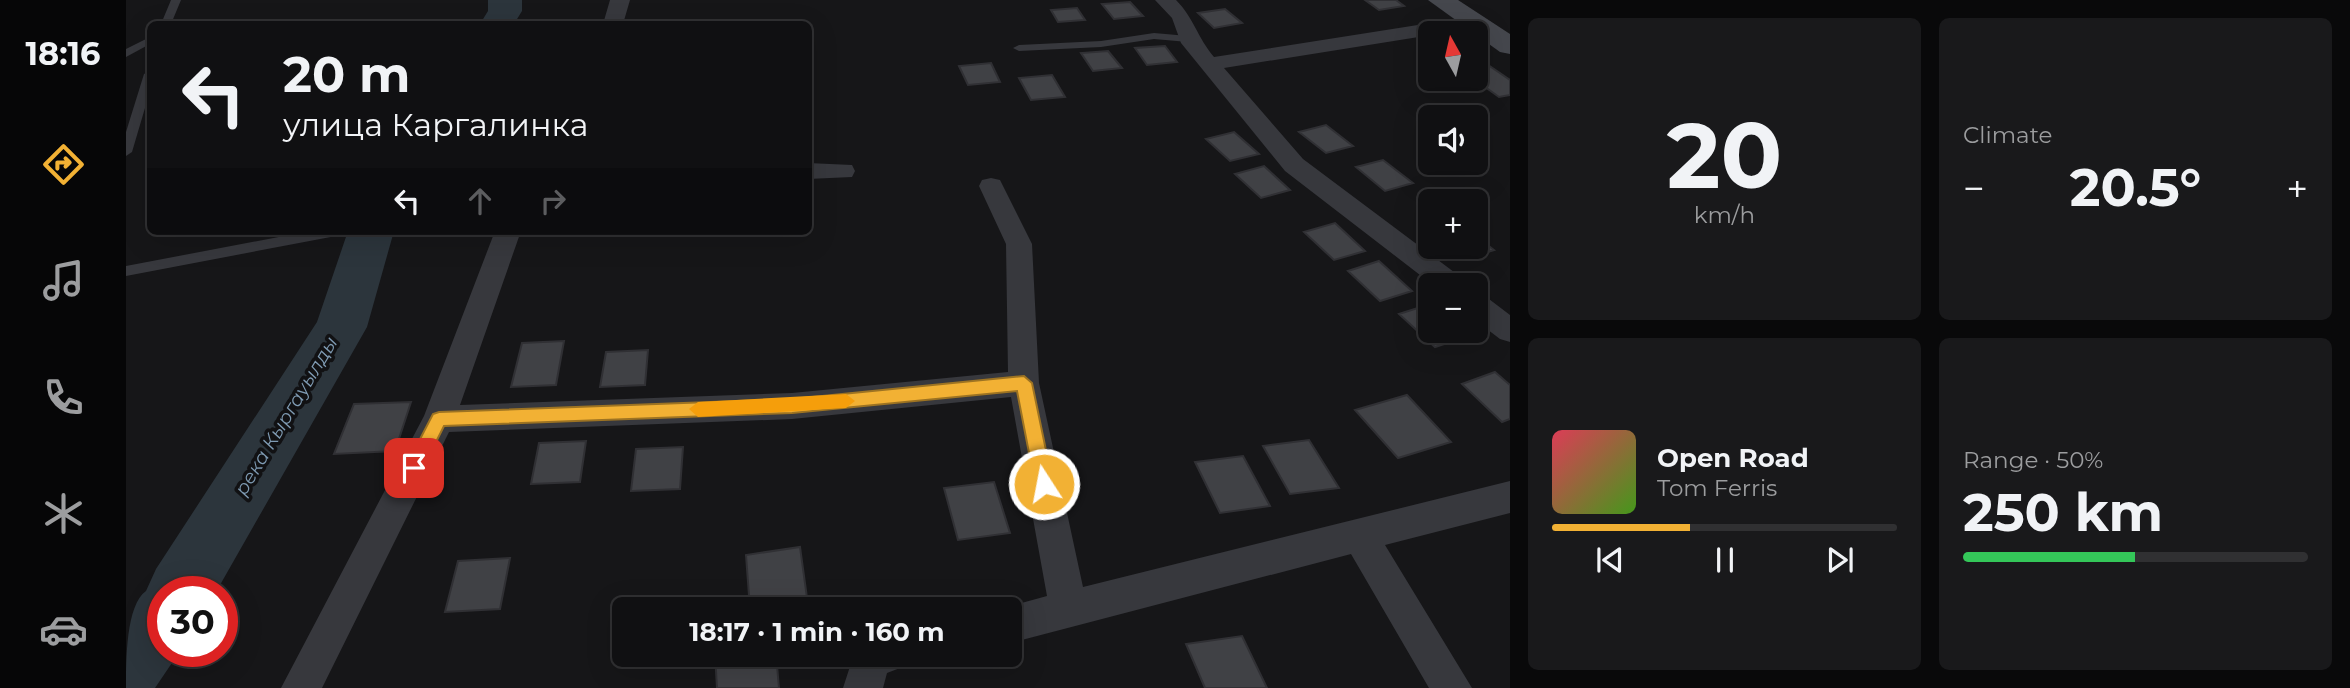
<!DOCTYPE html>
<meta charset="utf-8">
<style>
:root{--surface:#101012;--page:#19191b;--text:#f1f3f6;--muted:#9c9d9f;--line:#303032;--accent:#f2b134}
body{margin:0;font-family:Montserrat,sans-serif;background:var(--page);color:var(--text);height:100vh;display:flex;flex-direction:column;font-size:26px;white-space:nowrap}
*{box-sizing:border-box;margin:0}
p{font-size:23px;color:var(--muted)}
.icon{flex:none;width:38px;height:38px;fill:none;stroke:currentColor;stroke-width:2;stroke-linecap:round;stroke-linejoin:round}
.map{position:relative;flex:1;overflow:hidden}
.panel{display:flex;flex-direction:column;gap:18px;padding:18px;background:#09090a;width:840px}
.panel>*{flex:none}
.top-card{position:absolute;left:21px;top:21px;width:665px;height:214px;border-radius:10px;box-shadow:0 7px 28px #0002,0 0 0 2px var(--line);background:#101012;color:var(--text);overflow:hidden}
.needle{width:46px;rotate:352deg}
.fabs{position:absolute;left:1292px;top:21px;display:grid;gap:14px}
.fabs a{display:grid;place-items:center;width:70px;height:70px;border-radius:10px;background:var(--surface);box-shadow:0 7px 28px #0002,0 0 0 2px var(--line);font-size:35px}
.speed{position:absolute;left:21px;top:576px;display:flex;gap:14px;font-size:35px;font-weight:700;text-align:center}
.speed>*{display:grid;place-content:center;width:91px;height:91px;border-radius:50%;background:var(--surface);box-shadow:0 7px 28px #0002,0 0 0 2px var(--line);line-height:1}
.speed .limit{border:10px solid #d22;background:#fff;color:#111}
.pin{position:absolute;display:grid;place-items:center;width:60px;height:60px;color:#fff;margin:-30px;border-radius:14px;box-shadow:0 4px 10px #0006}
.me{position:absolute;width:77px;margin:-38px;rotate:349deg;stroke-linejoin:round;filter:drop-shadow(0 0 5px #0008)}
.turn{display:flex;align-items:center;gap:24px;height:147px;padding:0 21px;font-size:32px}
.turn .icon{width:91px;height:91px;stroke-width:2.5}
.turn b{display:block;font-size:49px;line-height:60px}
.lanes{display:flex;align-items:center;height:66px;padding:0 21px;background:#0003;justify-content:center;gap:35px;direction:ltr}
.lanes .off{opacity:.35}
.big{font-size:52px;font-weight:700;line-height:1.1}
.panel .card{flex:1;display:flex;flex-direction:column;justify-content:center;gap:10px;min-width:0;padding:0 24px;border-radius:10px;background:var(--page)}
.panel .dial{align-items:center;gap:0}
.dial b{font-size:91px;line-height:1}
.song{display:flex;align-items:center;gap:21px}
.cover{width:84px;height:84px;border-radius:10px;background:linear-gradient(135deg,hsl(350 70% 55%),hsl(100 70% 35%))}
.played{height:7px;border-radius:4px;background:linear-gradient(90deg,var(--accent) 40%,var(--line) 40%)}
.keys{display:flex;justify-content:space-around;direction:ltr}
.heat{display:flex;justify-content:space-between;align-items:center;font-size:38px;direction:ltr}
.charge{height:10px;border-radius:5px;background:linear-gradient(90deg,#34c759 50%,var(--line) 0)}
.panel .tiles{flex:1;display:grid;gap:18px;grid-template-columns:repeat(2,1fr)}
.trip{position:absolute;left:486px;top:597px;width:410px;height:70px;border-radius:10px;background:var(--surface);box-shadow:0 7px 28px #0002,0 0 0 2px var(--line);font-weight:700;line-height:70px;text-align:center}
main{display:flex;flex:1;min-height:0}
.dock{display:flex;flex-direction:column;width:126px;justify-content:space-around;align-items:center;background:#060607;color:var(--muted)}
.dock .icon{width:49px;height:49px}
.dock .current{color:var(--accent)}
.dock b{font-size:32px;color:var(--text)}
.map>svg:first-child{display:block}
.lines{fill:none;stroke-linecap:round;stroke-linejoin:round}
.river{fill:#2c353c;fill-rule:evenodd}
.building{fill:#404145;stroke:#303034;stroke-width:2}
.service{fill:#37383d;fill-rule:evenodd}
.minor{fill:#37383d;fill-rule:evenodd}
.secondary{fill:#45474d;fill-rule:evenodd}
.route{fill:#f2b134;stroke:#9d7322;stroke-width:2}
.slow{fill:#f59e0b}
.labels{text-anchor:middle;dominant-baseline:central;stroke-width:7;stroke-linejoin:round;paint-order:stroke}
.water-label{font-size:19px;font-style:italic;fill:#7f9bb3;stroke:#111113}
</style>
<main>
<nav class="dock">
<b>18:16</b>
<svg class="icon current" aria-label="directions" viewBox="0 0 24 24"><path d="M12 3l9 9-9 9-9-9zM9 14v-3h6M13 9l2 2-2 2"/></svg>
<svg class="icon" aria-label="music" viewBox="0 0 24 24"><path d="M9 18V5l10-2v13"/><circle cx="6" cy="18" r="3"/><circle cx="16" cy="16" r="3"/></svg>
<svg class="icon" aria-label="phone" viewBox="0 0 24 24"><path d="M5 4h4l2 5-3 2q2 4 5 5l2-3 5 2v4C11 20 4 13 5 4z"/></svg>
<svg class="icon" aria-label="climate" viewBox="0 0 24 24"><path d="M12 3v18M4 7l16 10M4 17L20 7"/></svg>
<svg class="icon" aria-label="car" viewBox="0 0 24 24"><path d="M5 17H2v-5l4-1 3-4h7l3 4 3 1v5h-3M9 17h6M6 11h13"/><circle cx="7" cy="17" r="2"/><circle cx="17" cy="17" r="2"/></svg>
</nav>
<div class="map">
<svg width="1384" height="688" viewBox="0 0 1384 688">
<rect width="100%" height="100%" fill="#161618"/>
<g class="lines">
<path class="river" d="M362,0H396V11L388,24H354L362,11Z
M222,231H268L241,327L90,592H37V651H54L29,688H0C0,660 0,605 20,591L30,569L191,322Z"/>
</g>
<path class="building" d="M1239,0H1270L1278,6L1253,10Z
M1004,2L1017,16L988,19L976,4Z
M951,8L959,20L932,22L925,10Z
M1099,9L1116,23L1088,28L1072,13Z
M1039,46L1051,62L1021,65L1009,48Z
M982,51L996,68L967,71L955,53Z
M1349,56L1384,80V95L1373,97L1348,79Z
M865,63L874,82L842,85L833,66Z
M926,75L939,97L905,100L893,78Z
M1200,125L1227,146L1200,153L1173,132Z
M1108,132L1133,154L1104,161L1080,139Z
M1257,160L1287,183L1259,191L1230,167Z
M1138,166L1164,190L1135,198L1109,174Z
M1209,223L1239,251L1208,260L1178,232Z
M1349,235L1368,250L1339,259L1323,247H1349Z
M1253,261L1286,291L1254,301L1222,271Z
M1304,304V331H1336L1342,336L1309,347L1273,314Z
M438,341L430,385L385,387L396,343Z
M522,350L519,385L474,387L480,352Z
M1369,372L1384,385V419L1376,422L1336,384Z
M1281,395L1325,442L1272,458L1229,410Z
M285,402L269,451L208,454L228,404Z
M1183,440L1213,488L1164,494L1137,446Z
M460,441L454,482L405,484L413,443Z
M557,447L554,489L505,491L510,449Z
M1117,456L1144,506L1094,513L1069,462Z
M868,482L884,533L832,540L818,488Z
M674,547L682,605L624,609L620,555Z
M384,558L374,609L319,612L332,561Z
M1116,636L1141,688H1079L1060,644Z
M589,654H650L653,688H591Z"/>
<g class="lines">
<path class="service" d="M45,0H55L45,24H35Z
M1028,33L1062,36L1067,39L1062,42L1028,39L975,47L893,51L887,48L893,45L975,41Z
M24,37V44L0,57V49Z
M24,71V91L6,152L0,156V132L18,74Z
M184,231H217L210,236L0,276V266Z"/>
<path class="minor" d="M484,0H504L497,24H477Z
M1029,0H1050C1068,18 1071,37 1088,57L1349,16L1356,18L1359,22L1349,28L1098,68L1177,159L1336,278L1340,285H1307L1159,171L1055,43L1046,18Z
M682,163L726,165L729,171L726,177L682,179Z
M865,178L874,180L906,244L913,383L957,587L1384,481V513L1259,545L1346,688H1303L1225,554L884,643V609H874L921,596L885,397L666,419L323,432L196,688H155L298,416L369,231H395L334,405L666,393L882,372L880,244L853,186L856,180Z
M1349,293L1359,296L1384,315V342L1374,339L1349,320Z
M728,654H779L774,668L761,673L757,688H717Z"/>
<path class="secondary" d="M1302,0H1332L1384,34V54L1374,52Z"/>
</g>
<path class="route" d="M898,376L906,383L927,484L925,489L918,492L912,489L909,484L891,391L666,413L318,426L294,474H282L279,468L307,414L313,412L666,399Z"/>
<path class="slow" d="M720,394L729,401L720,408L572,417L563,409L572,402Z"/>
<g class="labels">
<g class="water-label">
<text transform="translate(160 416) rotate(-59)">река Кыргауылды</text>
</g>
</g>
</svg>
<div class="fabs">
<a><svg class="needle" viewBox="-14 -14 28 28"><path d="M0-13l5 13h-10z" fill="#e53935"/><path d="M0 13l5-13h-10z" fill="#9c9d9f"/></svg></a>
<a><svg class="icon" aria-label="sound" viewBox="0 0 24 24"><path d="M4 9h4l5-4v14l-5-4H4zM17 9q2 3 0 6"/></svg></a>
<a>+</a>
<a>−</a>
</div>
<div class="speed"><div class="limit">30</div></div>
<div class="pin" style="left:288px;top:468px;background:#d93025"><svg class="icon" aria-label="arrive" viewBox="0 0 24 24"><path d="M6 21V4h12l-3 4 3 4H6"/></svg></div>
<svg class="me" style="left:918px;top:484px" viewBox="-20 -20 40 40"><circle r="17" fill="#f2b134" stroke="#fff" stroke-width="3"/><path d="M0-11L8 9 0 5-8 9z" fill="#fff"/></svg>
<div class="trip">18:17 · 1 min · 160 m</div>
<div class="top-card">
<div class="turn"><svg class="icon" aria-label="left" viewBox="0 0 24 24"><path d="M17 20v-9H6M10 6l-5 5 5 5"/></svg><div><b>20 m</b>улица Каргалинка</div></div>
<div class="lanes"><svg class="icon" aria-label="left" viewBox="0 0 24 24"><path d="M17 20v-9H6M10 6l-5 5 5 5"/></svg><svg class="icon off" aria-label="ahead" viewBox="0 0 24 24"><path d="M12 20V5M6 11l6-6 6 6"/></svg><svg class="icon off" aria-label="right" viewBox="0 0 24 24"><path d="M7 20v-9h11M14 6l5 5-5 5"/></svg></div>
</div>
</div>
<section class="panel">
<div class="tiles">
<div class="card dial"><b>20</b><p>km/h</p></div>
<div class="card"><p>Climate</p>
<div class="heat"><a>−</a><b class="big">20.5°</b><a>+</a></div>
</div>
<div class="card">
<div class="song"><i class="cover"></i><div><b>Open Road</b><p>Tom Ferris</p></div></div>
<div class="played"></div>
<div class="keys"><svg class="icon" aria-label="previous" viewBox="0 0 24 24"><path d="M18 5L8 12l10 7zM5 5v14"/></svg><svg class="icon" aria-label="pause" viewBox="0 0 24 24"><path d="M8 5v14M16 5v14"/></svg><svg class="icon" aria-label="next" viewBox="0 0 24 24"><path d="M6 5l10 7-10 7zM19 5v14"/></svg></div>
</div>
<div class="card"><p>Range · 50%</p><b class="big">250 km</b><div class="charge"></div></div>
</div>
</section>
</main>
